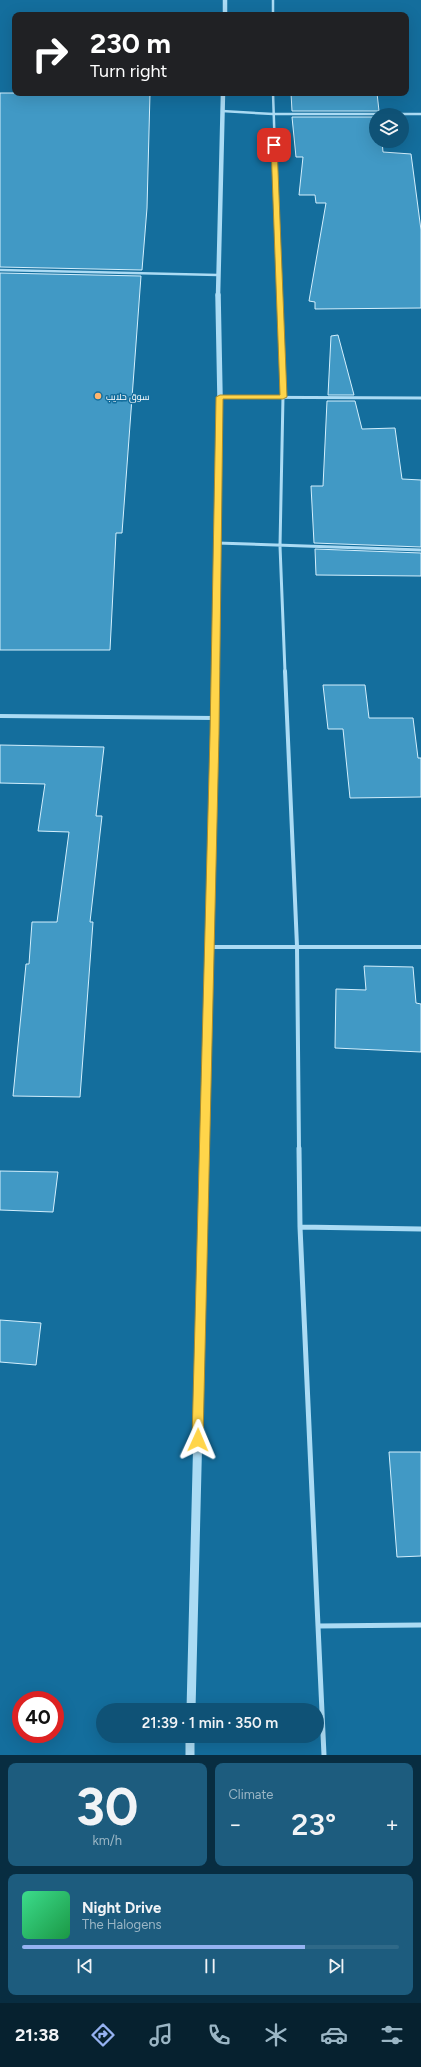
<!DOCTYPE html>
<meta charset="utf-8">
<style>
:root{--surface:#0f5276;--page:#1d5c7e;--text:#f1f3f6;--muted:#9bb6c5;--line:#2f6988;--accent:#95b2f1}
body{margin:0;font-family:Figtree,Cairo,sans-serif;background:var(--page);color:var(--text);height:100vh;display:flex;flex-direction:column;font-size:15px;white-space:nowrap}
*{box-sizing:border-box;margin:0}
p{font-size:13px;color:var(--muted)}
.icon{flex:none;width:22px;height:22px;fill:none;stroke:currentColor;stroke-width:2;stroke-linecap:round;stroke-linejoin:round}
.map{position:relative;height:1755px;overflow:hidden}
.panel{display:flex;flex-direction:column;gap:8px;padding:8px;background:#082d41;flex:1}
.panel>*{flex:none}
.guide{position:absolute;left:12px;top:12px;width:397px;height:84px;border-radius:8px;box-shadow:0 4px 16px #0002;background:#202124;color:#fff;overflow:hidden}
.tools{position:absolute;left:369px;top:108px;display:grid;gap:8px}
.tools a{display:grid;place-items:center;width:40px;height:40px;border-radius:50%;background:var(--surface);box-shadow:0 4px 16px #0002;font-size:20px}
.speed{position:absolute;left:12px;top:1691px;display:flex;gap:8px;font-size:20px;font-weight:700;text-align:center}
.speed>*{display:grid;place-content:center;width:52px;height:52px;border-radius:50%;background:var(--surface);box-shadow:0 4px 16px #0002;line-height:1}
.speed .limit{border:6px solid #d22;background:#fff;color:#111}
.pin{position:absolute;display:grid;place-items:center;width:34px;height:34px;color:#fff;margin:-17px;border-radius:8px;box-shadow:0 2px 6px #0006}
.me{position:absolute;width:44px;margin:-22px;rotate:1deg;stroke-linejoin:round;filter:drop-shadow(0 0 3px #0008)}
.turn{display:flex;align-items:center;gap:14px;height:84px;padding:0 12px;font-size:18px}
.turn .icon{width:52px;height:52px;stroke-width:2.5}
.turn b{display:block;font-size:28px;line-height:34px}
.big{font-size:30px;font-weight:600;line-height:1.1}
.panel .tile{flex:1;display:flex;flex-direction:column;justify-content:center;gap:6px;min-width:0;padding:0 14px;border-radius:8px;background:var(--page)}
.panel .dial{align-items:center;gap:0}
.dial b{font-size:52px;line-height:1}
.song{display:flex;align-items:center;gap:12px}
.cover{width:48px;height:48px;border-radius:6px;background:linear-gradient(135deg,hsl(150 70% 55%),hsl(140 70% 35%))}
.played{height:4px;border-radius:2px;background:linear-gradient(90deg,var(--accent) 75%,var(--line) 75%)}
.keys{display:flex;justify-content:space-around;direction:ltr}
.heat{display:flex;justify-content:space-between;align-items:center;font-size:22px;direction:ltr}
.panel .tiles{flex:1;display:grid;gap:8px;grid-template-columns:1fr 1fr}
.tile:last-child{grid-column:span 2}
.trip{position:absolute;left:96px;top:1703px;width:228px;height:40px;border-radius:20px;background:var(--surface);box-shadow:0 4px 16px #0002;font-weight:600;line-height:40px;text-align:center}
.menu{display:flex;height:64px;justify-content:space-around;align-items:center;background:#06212f;color:var(--muted)}
.menu .icon{width:28px;height:28px}
.menu .on{color:var(--accent)}
.menu b{font-size:18px;color:var(--text)}
.map>svg:first-child{display:block}
.building{fill:#4199c5;stroke:#d3effd}
.lines{fill:none;stroke-linecap:round;stroke-linejoin:round}
.minor-far3{stroke:#abdbf4;stroke-width:2.5}
.minor-far2{stroke:#abdbf4;stroke-width:3}
.minor-far1{stroke:#abdbf4;stroke-width:4}
.minor{stroke:#abdbf4;stroke-width:5}
.tertiary-far3{stroke:#abdbf4;stroke-width:4.5}
.tertiary-far2{stroke:#abdbf4;stroke-width:5.5}
.tertiary-far1{stroke:#abdbf4;stroke-width:7}
.tertiary{stroke:#abdbf4;stroke-width:9}
.route{fill:#ffd54a;stroke:#a68a30}
.poi-dot{fill:#ffb56d;stroke:#146e9d;stroke-width:1.5}
.labels{text-anchor:middle;dominant-baseline:central;stroke-width:3;stroke-linejoin:round;paint-order:stroke}
.far-poi-label{font-size:9px;fill:#fff;stroke:#146e9d;text-anchor:start}
</style>
<div class="map">
<svg width="421" height="1755" viewBox="0 0 421 1755">
<rect width="100%" height="100%" fill="#146e9d"/>
<path class="building" d="M0,93H150L147,208L142,270L0,267Z
M291,93H377L379,111H292Z
M292,117H376V141H382L383,152L411,154L421,230V308L315,309V302L309,301L326,203H316L315,195H299L303,157H296Z
M0,273L141,276L122,533H116L110,650H0Z
M338,335L354,395H328L331,336Z
M327,401H355L362,429L395,428L402,479L421,480V547L314,543L311,486H323Z
M315,549L421,553V576L316,575Z
M323,685H365L369,718H413L418,758H421V797L350,798L343,729H328Z
M0,745L104,747L96,816H102L90,922H93L80,1097L13,1096L26,964H29L32,922H57L69,832L38,831L45,784L0,783Z
M364,966L413,967L416,1003L421,1004V1052L335,1048L336,989L366,990Z
M0,1171L58,1172L53,1212L0,1210Z
M0,1320L41,1323L36,1365L0,1362Z
M389,1452H421V1556L397,1557Z"/>
<g class="lines">
<path class="minor-far3" d="M273,0V15
M273,93L280,296
M222,111L273,114H421
M0,270L218,275"/>
<path class="minor-far2" d="M280,295L283,397L280,546L285,672
M220,397L421,398
M217,543L421,550"/>
<path class="minor-far1" d="M285,671L297,946L299,1149
M0,716L215,718
M209,947H421"/>
<path class="minor" d="M299,1148L300,1227L318,1626
M300,1227L421,1229
M324,1755L318,1626L421,1625"/>
<path class="tertiary-far3" d="M225,0V15
M218,296L223,93"/>
<path class="tertiary-far2" d="M216,672L220,397L218,295"/>
<path class="tertiary-far1" d="M205,1149L216,671"/>
<path class="tertiary" d="M191,1710L205,1148
M190,1736V1755"/>
</g>
<path class="route" d="M274,144L277,145L287,397L283,399H223L219,734L203,1440L202,1444L198,1446L193,1444L192,1440L210,734L216,397L220,395H280L271,145Z"/>
<circle class="poi-dot" cx="98" cy="396" r="4"/>
<g class="labels">
<g class="far-poi-label">
<text x="106" y="396">سوق حلايب</text>
</g>
</g>
</svg>
<div class="tools">
<a><svg class="icon" aria-label="layers" viewBox="0 0 24 24"><path d="M12 4l9 5-9 5-9-5zM3 14l9 5 9-5"/></svg></a>
</div>
<div class="speed"><div class="limit">40</div></div>
<div class="pin" style="left:274px;top:145px;background:#d93025"><svg class="icon" aria-label="arrive" viewBox="0 0 24 24"><path d="M6 21V4h12l-3 4 3 4H6"/></svg></div>
<svg class="me" style="left:198px;top:1440px" viewBox="-20 -20 40 40"><path d="M0-17L14 15 0 8-14 15z" fill="#ffd54a" stroke="#fff" stroke-width="4"/></svg>
<div class="trip">21:39 · 1 min · 350 m</div>
<div class="guide">
<div class="turn"><svg class="icon" aria-label="right" viewBox="0 0 24 24"><path d="M7 20v-9h11M14 6l5 5-5 5"/></svg><div><b>230 m</b>Turn right</div></div>
</div>
</div>
<section class="panel">
<div class="tiles">
<div class="tile dial"><b>30</b><p>km/h</p></div>
<div class="tile"><p>Climate</p>
<div class="heat"><a>−</a><b class="big">23°</b><a>+</a></div>
</div>
<div class="tile">
<div class="song"><i class="cover"></i><div><b>Night Drive</b><p>The Halogens</p></div></div>
<div class="played"></div>
<div class="keys"><svg class="icon" aria-label="previous" viewBox="0 0 24 24"><path d="M18 5L8 12l10 7zM5 5v14"/></svg><svg class="icon" aria-label="pause" viewBox="0 0 24 24"><path d="M8 5v14M16 5v14"/></svg><svg class="icon" aria-label="next" viewBox="0 0 24 24"><path d="M6 5l10 7-10 7zM19 5v14"/></svg></div>
</div>
</div>
</section>
<nav class="menu">
<b>21:38</b>
<svg class="icon on" aria-label="directions" viewBox="0 0 24 24"><path d="M12 3l9 9-9 9-9-9zM9 14v-3h6M13 9l2 2-2 2"/></svg>
<svg class="icon" aria-label="music" viewBox="0 0 24 24"><path d="M9 18V5l10-2v13"/><circle cx="6" cy="18" r="3"/><circle cx="16" cy="16" r="3"/></svg>
<svg class="icon" aria-label="phone" viewBox="0 0 24 24"><path d="M5 4h4l2 5-3 2q2 4 5 5l2-3 5 2v4C11 20 4 13 5 4z"/></svg>
<svg class="icon" aria-label="climate" viewBox="0 0 24 24"><path d="M12 3v18M4 7l16 10M4 17L20 7"/></svg>
<svg class="icon" aria-label="car" viewBox="0 0 24 24"><path d="M5 17H2v-5l4-1 3-4h7l3 4 3 1v5h-3M9 17h6M6 11h13"/><circle cx="7" cy="17" r="2"/><circle cx="17" cy="17" r="2"/></svg>
<svg class="icon" aria-label="filters" viewBox="0 0 24 24"><path d="M4 7h16M4 17h16"/><circle cx="9" cy="7" r="2"/><circle cx="15" cy="17" r="2"/></svg>
</nav>
